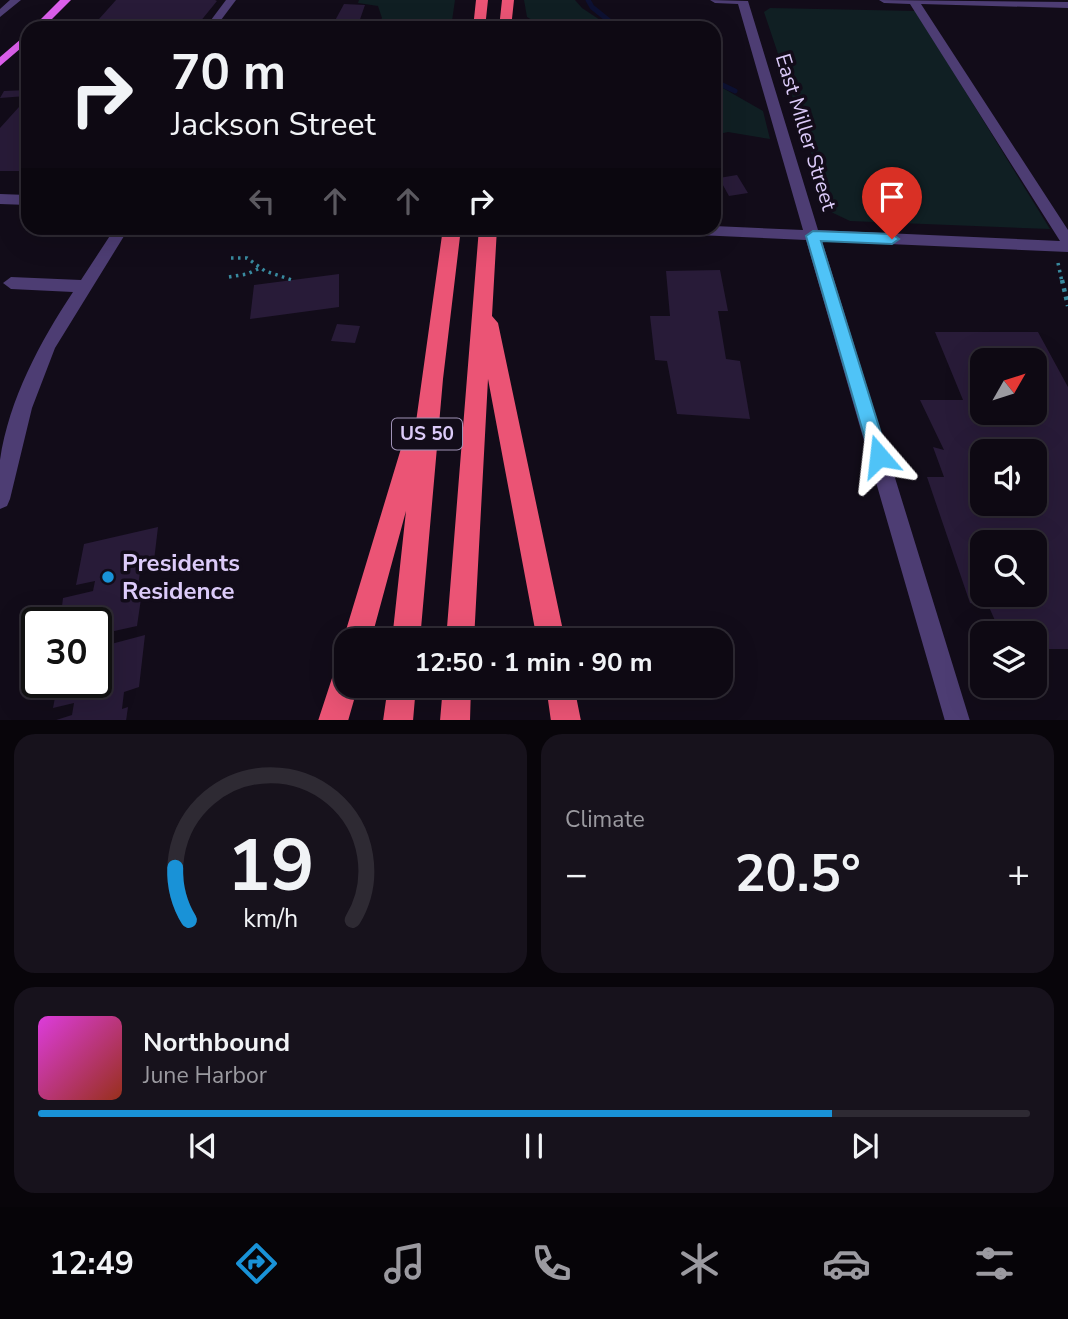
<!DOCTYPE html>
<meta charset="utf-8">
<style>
:root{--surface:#0e0913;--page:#17121c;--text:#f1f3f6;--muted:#9b9aa0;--line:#2e2a33;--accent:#1992d7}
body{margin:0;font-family:"Nunito Sans",sans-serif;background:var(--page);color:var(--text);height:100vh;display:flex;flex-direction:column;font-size:26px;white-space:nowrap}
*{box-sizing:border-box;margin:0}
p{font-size:23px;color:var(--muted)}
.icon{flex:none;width:38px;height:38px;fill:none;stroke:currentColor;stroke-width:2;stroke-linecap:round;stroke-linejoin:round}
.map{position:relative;height:720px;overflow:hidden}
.panel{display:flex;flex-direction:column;gap:14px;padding:14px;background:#08050a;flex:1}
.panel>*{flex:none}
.banner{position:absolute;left:21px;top:21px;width:700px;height:214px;border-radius:21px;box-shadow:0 7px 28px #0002,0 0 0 2px var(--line);background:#0e0913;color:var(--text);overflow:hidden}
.needle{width:46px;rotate:51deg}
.buttons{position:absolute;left:970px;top:348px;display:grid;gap:14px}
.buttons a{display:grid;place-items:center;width:77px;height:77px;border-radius:14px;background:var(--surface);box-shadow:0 7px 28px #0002,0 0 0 2px var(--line);font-size:35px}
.speed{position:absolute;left:21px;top:607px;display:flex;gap:14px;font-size:35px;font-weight:700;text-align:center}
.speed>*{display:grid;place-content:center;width:91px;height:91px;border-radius:50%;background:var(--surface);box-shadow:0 7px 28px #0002,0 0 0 2px var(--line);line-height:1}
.speed .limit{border:4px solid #111;border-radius:10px;background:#fff;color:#111}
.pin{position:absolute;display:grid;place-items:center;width:60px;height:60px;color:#fff;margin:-72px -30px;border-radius:50% 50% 50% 0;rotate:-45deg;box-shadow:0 0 7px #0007}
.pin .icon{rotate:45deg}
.me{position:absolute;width:77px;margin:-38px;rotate:343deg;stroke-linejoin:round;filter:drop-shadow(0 0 5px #0008)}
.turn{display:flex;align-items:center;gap:24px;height:147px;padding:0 35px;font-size:32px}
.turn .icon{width:91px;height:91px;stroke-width:2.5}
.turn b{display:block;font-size:49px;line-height:60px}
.lanes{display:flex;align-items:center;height:66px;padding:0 35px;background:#0003;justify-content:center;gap:35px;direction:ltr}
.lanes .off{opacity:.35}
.big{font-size:52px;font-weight:700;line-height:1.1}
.panel .tile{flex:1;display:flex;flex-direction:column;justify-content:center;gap:10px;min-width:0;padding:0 24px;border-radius:21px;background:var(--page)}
.panel .dial{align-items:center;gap:0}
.dial svg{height:182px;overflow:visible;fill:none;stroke:var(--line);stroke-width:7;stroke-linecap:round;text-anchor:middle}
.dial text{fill:var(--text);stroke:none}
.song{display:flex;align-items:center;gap:21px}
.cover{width:84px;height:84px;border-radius:10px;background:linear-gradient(135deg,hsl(300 70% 55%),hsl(10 70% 35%))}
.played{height:7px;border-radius:4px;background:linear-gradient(90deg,var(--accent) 80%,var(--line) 80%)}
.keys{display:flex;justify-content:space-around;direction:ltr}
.heat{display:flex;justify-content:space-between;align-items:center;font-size:38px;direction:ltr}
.panel .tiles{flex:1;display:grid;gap:14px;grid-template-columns:1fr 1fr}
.tile:last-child{grid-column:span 2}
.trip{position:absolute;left:334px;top:628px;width:399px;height:70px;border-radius:21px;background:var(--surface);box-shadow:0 7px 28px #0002,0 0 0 2px var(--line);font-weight:700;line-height:70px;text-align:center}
.dock{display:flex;height:112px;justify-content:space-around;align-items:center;background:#060408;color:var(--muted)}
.dock .icon{width:49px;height:49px}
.dock .active{color:var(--accent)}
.dock b{font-size:32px;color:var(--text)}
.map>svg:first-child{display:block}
.green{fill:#101f23}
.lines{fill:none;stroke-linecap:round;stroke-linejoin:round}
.stream{stroke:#0d1132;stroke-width:5}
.building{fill:#281b38;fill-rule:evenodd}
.path-far1{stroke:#398a9f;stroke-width:3.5;stroke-dasharray:2.5 4.5;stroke-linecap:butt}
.path{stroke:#398a9f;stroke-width:4.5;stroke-dasharray:3.5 5;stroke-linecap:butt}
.minor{fill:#4d3d73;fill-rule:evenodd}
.major{fill:#dc5fec;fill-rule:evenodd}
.highway{fill:#eb5475;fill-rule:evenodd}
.route{fill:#4fc3f7;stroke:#337fa1;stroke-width:2}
.poi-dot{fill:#1992d7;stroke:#120c19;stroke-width:2.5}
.labels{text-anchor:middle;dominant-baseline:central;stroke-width:7;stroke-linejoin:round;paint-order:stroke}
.shield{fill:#120c19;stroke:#9f92b6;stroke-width:2}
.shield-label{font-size:19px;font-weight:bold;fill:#dccbf9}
.street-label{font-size:21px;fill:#dccbf9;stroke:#120c19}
.near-poi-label{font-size:24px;font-weight:bold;fill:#dccbf9;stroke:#120c19;text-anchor:start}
</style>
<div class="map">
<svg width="1068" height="721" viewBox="0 0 1068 721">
<rect width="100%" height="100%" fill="#120c19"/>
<path class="green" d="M359,0H455L451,28H375L382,18L378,6L358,3Z
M524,0H575L582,8L612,28H539V24L527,17Z
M770,8L916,11L1050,229L850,221L831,212L764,12Z
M714,83L763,111L770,139L728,132L714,135Z"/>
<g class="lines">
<path class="stream" d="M588,0L592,7L618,28
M714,81L735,91"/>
</g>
<path class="building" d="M116,0H215L217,1L195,28H91Z
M344,4L365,5L357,28H331Z
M28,90L26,96L0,98L4,91Z
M28,97V171H0V128Z
M737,175L748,193L729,196L719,178Z
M720,270L728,311H718L726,359L740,361L750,419L677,414L667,361L655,360L650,316H670L666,271Z
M339,274V307L250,319L254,285Z
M337,324L360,326L355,343L331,341Z
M935,332H1038L1068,387V649H1034V634H1001L989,607L970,603L927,477H944L933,447L944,450L920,400H963ZM982,360H1034V413H982ZM982,452H1034V504H982ZM982,542H1034V595H982Z
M158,527L153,569L140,572L138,586L143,585L137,626L96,635V623H60L63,598L93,591L95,581L76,585L84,544Z
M145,635L139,687L124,692L122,709L128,707L126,721H53L72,715L74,703L53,708L58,682H96V648Z"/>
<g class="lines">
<path class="path-far1" d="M231,258H247L265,271L292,280
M1058,263L1062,282
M229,277L247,274L260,268"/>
<path class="path" d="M1062,280L1068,306"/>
<path class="minor" d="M10,0H21L0,17V9Z
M226,0H236L215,28H205Z
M710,0L748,1L818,230L1060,241L910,4L884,3L879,0L1068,2V8L921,4L1068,230V252L822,241L970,721H945L806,240L653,233L646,228L714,226L803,230L738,4L715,3Z
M0,194L28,195V205L0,204Z
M115,228H129L55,348L32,408L10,499L7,506L0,509C0,493 0,476 0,460C9,399 40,342 73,292L11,289L3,283L11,277L81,280Z"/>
<path class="major" d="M60,0H71L43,28H32Z
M28,33V42L0,66V57Z"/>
<path class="highway" d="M476,0H488L485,28H473Z
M502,0H514L511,28H499Z
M443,228H461L443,379L420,640H392L406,511L371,640H346V648L343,640L406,432L409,425L416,422Z
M479,228H497L492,316L498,323L565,640H537L488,379L474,640H446Z
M346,662V686H358L348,721H318L336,666Z
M388,686H416L413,721H383Z
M443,686H471L470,721H440Z
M546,686H574L581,721H551Z"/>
</g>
<path class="route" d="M813,231L892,234L899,239L892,244L821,241L888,456L885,462L879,465L873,462L870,456L806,236Z"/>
<circle class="poi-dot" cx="108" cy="577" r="7"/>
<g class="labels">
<rect class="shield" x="392" y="418.5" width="70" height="31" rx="5"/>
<g class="shield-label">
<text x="427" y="434">US 50</text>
</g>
<g class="street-label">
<text transform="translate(806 132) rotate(73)">East Miller Street</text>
</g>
<g class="near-poi-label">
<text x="122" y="563">Presidents<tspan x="122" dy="28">Residence</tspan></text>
</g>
</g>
</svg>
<div class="buttons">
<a><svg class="needle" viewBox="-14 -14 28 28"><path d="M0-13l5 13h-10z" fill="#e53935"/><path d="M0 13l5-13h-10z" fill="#9b9aa0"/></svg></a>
<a><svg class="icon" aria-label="sound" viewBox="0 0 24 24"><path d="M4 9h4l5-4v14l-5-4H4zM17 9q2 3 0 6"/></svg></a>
<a><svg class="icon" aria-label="search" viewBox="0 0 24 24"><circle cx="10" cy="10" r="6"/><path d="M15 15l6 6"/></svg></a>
<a><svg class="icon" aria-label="layers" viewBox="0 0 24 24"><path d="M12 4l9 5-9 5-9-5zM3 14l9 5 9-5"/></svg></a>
</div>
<div class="speed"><div class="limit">30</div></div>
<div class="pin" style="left:892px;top:239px;background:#d93025"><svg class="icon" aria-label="arrive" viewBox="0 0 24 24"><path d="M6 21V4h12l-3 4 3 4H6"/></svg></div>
<svg class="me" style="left:879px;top:456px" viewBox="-20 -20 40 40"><path d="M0-17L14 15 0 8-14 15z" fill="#4fc3f7" stroke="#fff" stroke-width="4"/></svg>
<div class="trip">12:50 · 1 min · 90 m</div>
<div class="banner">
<div class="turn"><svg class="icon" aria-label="right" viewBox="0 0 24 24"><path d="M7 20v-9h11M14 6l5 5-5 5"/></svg><div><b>70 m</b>Jackson Street</div></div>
<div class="lanes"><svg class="icon off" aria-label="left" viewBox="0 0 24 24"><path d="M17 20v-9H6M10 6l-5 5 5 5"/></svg><svg class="icon off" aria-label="ahead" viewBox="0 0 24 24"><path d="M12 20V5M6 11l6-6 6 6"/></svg><svg class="icon off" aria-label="ahead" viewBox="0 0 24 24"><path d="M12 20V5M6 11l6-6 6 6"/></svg><svg class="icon" aria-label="right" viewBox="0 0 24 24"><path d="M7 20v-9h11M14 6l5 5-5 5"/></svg></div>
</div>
</div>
<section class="panel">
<div class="tiles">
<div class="tile dial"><svg viewBox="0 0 100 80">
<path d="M14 69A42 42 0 1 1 86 69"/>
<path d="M14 69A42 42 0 0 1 8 46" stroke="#1992d7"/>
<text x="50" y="56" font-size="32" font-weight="700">19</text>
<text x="50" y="72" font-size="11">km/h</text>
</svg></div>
<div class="tile"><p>Climate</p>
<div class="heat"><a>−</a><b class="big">20.5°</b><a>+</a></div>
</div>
<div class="tile">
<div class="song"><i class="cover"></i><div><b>Northbound</b><p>June Harbor</p></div></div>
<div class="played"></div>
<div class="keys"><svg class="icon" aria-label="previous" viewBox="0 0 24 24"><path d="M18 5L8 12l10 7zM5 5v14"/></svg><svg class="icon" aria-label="pause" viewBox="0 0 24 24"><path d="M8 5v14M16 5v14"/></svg><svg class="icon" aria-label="next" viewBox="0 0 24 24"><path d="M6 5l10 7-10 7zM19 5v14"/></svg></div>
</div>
</div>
</section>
<nav class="dock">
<b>12:49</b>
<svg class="icon active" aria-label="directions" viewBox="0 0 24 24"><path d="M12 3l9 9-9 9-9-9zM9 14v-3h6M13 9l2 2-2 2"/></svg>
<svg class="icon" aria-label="music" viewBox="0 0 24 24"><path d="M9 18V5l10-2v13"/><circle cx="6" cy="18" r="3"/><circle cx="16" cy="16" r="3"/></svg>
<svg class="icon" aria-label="phone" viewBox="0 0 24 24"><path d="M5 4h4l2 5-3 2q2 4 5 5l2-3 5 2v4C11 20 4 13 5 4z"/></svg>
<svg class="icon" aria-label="climate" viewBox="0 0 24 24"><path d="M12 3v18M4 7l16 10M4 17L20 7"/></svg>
<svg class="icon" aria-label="car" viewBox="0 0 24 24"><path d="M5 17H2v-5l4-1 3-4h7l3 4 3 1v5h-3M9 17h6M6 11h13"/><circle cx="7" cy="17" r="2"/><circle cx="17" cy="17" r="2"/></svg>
<svg class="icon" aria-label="filters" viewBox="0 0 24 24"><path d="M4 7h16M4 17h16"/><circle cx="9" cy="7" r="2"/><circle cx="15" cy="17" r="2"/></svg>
</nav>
